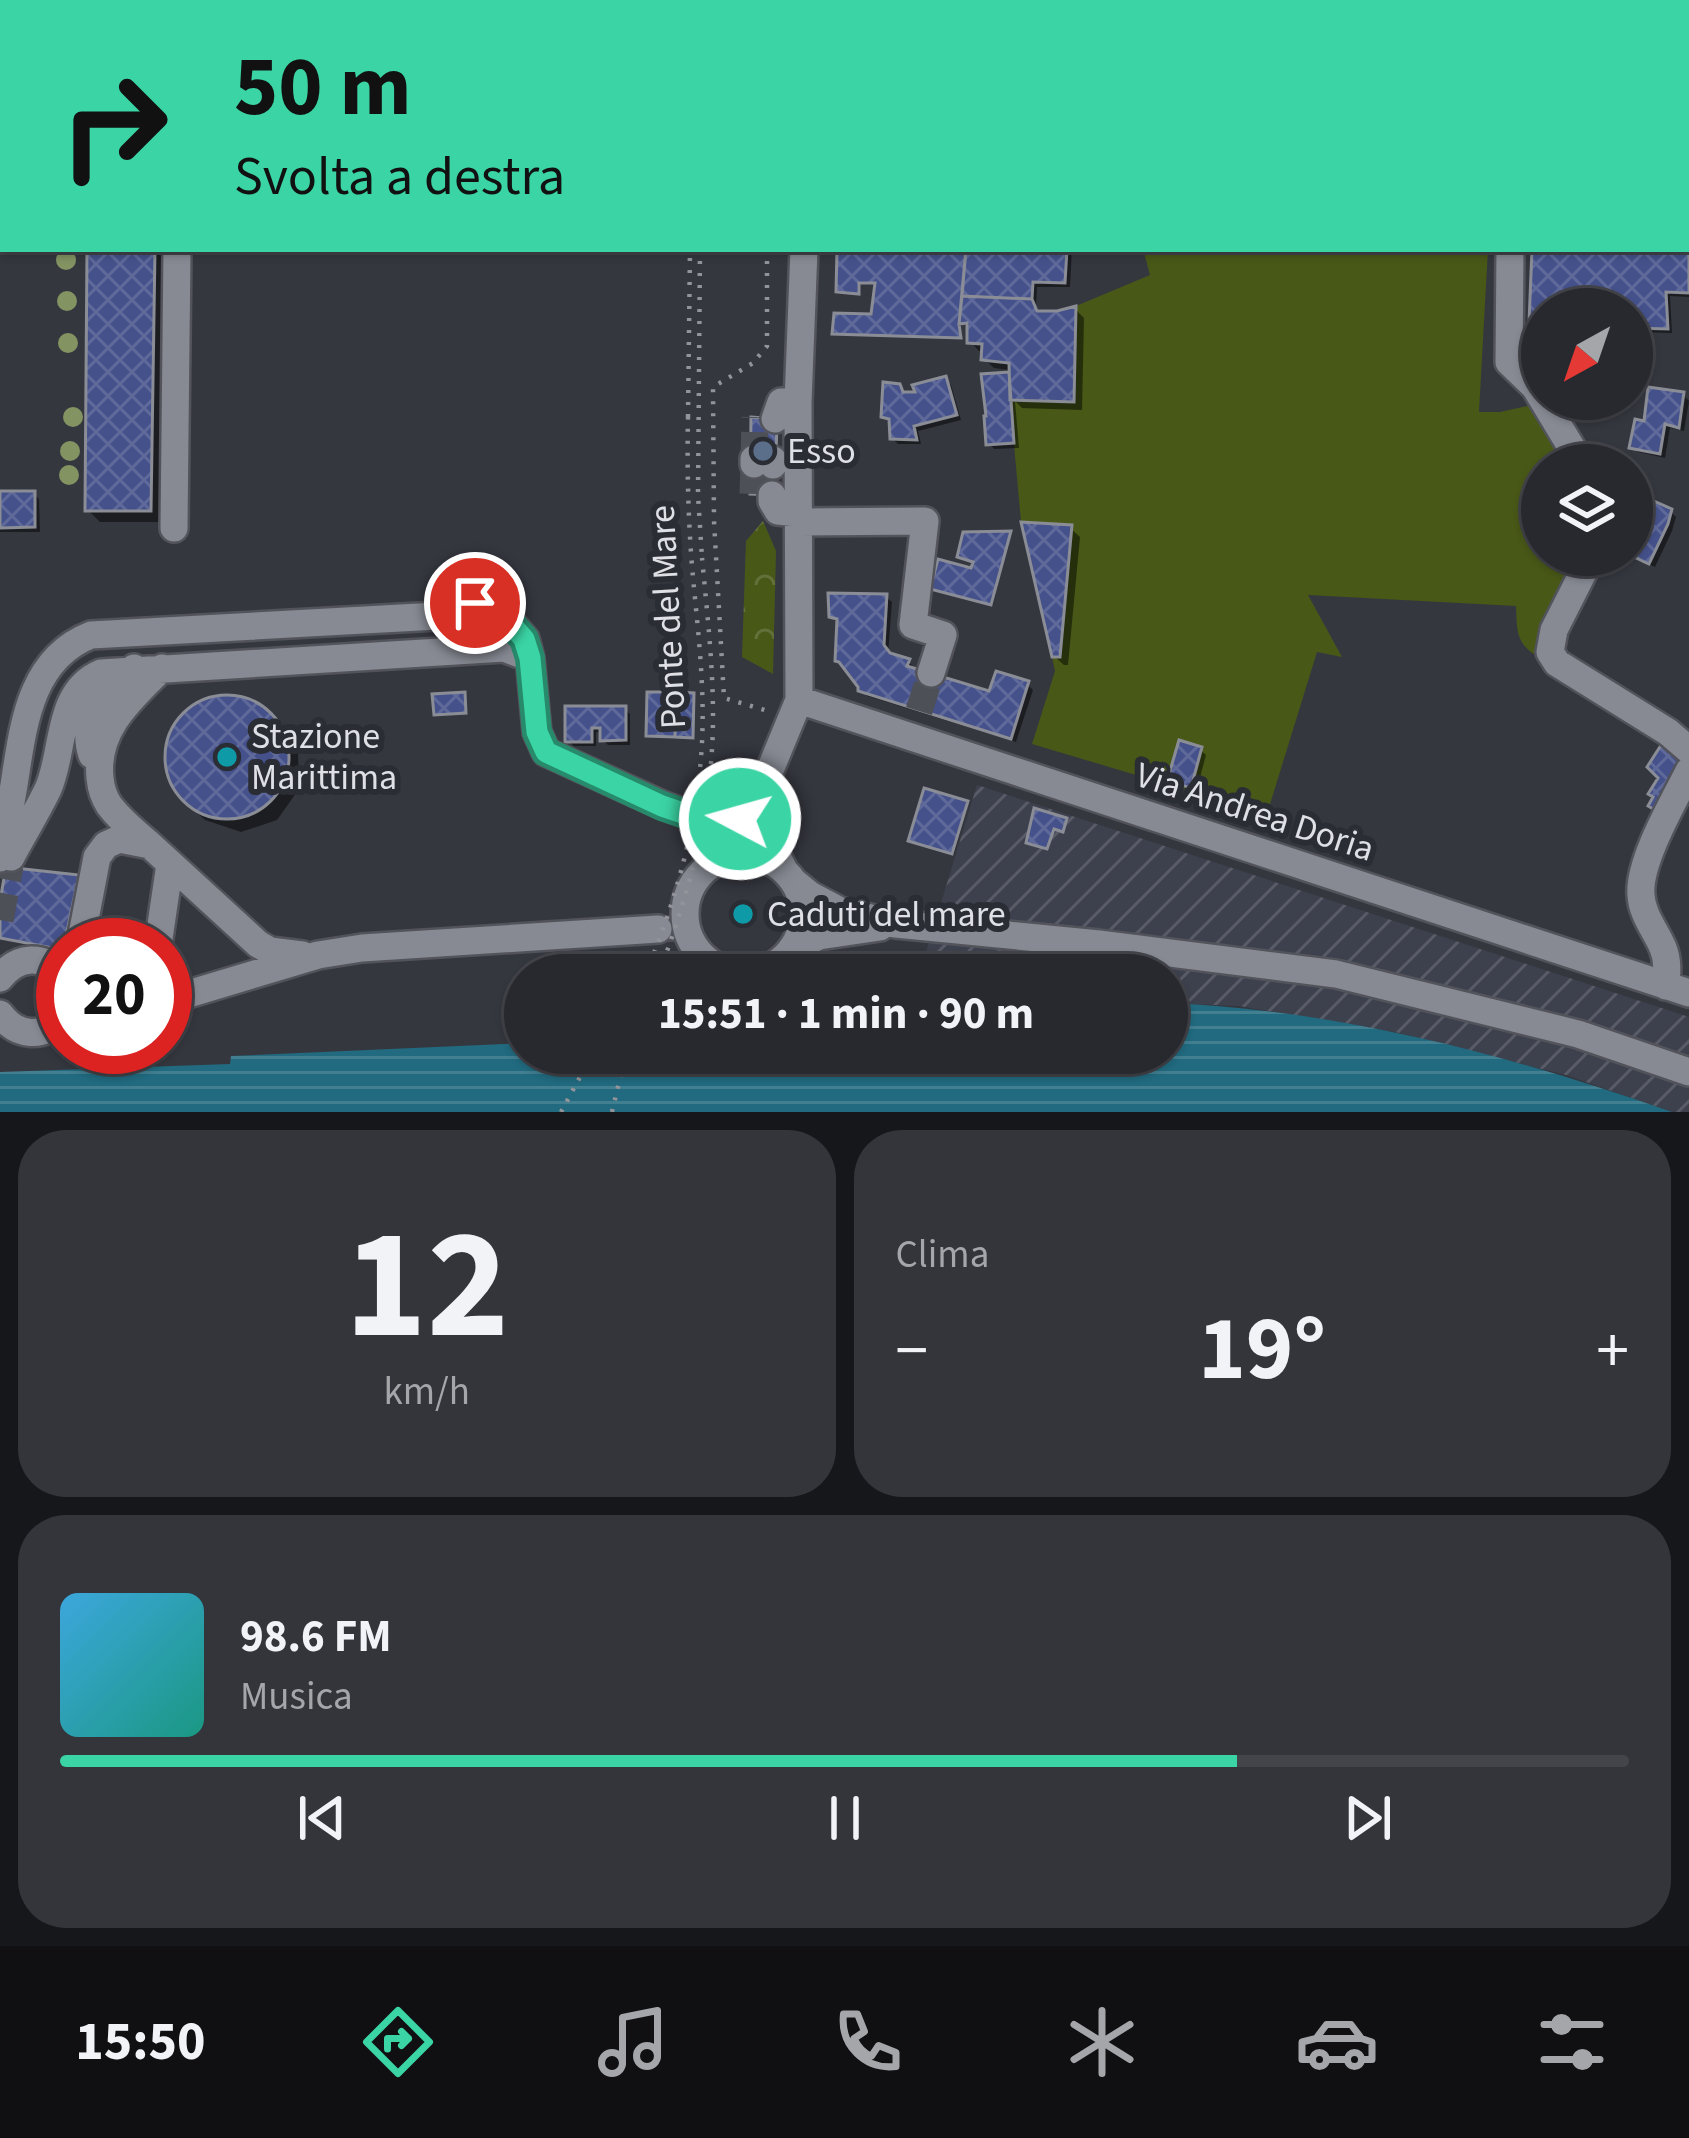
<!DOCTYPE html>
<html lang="it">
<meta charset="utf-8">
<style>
:root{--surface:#28292f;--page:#34353b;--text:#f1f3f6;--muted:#a5a6aa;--line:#44454b;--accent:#3bd4a4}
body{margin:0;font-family:"Source Sans 3",sans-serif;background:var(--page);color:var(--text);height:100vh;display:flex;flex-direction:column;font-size:45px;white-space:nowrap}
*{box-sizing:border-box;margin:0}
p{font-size:39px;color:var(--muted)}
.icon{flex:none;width:66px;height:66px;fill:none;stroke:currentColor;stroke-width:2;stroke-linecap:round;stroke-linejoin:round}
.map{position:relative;height:1112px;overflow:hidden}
.details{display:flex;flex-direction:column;gap:18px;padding:18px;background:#16171a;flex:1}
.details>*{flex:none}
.hud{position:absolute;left:0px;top:0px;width:1689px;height:252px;box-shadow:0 3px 9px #0004,0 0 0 3px var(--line);background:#3bd4a4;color:#111;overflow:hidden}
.needle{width:78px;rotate:220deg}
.tools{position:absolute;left:1521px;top:288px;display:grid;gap:24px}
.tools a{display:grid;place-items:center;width:132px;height:132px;border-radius:50%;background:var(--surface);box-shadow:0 3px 9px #0004,0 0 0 3px var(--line);font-size:60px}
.speed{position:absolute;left:36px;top:918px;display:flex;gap:24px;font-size:60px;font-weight:700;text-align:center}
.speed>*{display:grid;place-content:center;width:156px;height:156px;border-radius:50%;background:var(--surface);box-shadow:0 3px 9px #0004,0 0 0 3px var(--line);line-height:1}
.speed .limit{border:18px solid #d22;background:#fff;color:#111}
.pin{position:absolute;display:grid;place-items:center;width:102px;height:102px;color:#fff;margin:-51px;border:6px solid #fff;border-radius:50%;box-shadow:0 3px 12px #0007}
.me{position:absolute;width:132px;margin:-66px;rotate:276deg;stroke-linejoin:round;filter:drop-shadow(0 0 9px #0008)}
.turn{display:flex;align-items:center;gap:42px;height:252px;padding:0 36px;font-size:54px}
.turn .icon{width:156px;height:156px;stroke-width:2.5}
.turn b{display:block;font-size:84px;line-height:102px}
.big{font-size:90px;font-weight:700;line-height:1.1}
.details .widget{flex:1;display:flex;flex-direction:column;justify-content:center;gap:18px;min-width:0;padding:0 42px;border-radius:48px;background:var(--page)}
.details .dial{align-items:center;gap:0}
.dial b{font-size:156px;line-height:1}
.song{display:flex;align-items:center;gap:36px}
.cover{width:144px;height:144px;border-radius:18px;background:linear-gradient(135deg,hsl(200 70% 55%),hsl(170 70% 35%))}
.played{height:12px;border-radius:6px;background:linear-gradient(90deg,var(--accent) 75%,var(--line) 75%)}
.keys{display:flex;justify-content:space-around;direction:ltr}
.heat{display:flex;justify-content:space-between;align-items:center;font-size:66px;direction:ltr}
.details .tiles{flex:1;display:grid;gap:18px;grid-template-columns:1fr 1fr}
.widget:last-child{grid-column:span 2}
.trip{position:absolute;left:504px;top:954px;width:684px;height:120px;border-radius:60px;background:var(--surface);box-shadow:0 3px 9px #0004,0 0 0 3px var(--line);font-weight:700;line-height:120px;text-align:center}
.dock{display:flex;height:192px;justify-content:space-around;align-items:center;background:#101013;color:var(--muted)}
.dock .icon{width:84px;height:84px}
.dock .current{color:var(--accent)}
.dock b{font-size:54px;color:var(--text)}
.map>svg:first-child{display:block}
.industrial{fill:url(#industrial-furrows)}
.green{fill:#485817}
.forest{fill:url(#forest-crowns)}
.water{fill:url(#water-rules)}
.shadow{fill:#0007}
.building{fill:url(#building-cross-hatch);stroke:#8a8d96;stroke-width:3}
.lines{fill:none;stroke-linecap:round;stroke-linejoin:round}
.minor-tunnel{stroke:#4e5058;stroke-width:27;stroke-dasharray:27 14;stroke-linecap:butt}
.minor-casing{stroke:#53545b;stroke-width:32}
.path{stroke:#92949a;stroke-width:4.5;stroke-dasharray:3 9;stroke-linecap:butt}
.minor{stroke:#878a93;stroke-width:27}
.path-bridge{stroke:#92949a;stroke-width:4.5;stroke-dasharray:3 9;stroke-linecap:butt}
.tree{fill:#839362}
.route-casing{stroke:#268a6b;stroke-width:30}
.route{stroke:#3bd4a4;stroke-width:21}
.service-dot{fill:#5c6f8a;stroke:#2b2d34;stroke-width:4.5}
.culture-dot{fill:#0f9aa8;stroke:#2b2d34;stroke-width:4.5}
.labels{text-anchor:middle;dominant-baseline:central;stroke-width:12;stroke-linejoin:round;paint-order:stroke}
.poi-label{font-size:36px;fill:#dee0e5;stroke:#2b2d34;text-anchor:start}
.street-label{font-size:36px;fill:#dee0e5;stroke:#2b2d34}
</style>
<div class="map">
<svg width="1689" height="1112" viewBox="0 0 1689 1112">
<defs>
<pattern id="industrial-furrows" width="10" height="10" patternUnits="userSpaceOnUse" patternTransform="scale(3)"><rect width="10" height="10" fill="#3d414e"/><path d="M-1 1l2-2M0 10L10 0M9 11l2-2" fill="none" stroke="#595c67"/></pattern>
<pattern id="forest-crowns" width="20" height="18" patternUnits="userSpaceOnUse" patternTransform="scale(3)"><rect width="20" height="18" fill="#485817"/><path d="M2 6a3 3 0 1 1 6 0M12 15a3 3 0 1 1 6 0" fill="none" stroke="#627039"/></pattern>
<pattern id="water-rules" width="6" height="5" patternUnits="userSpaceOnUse" patternTransform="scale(3)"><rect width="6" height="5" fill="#216a7f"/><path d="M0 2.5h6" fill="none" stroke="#417f91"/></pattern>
<pattern id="building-cross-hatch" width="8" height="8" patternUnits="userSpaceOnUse" patternTransform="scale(3)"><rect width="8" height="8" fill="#45518b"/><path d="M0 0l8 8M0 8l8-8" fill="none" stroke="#5f6a9b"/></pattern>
</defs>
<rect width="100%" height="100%" fill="#35373f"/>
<path class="industrial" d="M977,785L1689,1017V1112H1672L1566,1075L1395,1032L1239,1006L1167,1003V975H919Z"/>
<path class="green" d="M1143,249H1488L1479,412H1500L1536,404L1570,465H1542V555H1584L1534,654C1515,642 1517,626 1516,606L1308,595L1342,657L1317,652L1267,814L1032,744L1055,671L1052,657H1060L1072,526L1021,522L1010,400L1074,402L1076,306L1150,275Z"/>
<path class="forest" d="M763,521L776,551L773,674L742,657L746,541Z"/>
<path class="water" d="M1167,1003C1340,1010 1510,1055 1672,1112H0V1072L230,1064L231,1056L525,1043V1053H1167Z"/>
<path class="shadow" d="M945,0H996V3H945Z
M1031,0H1082V3H1031Z
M1146,0H1222V3H1146Z
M1581,0H1609L1611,3H1577Z
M0,142H3V198L0,197Z
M90,249H166L163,522H100L88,510Z
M840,249H1072L1070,287H1037L1036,307L1042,314L1075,309L1084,318L1082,410L1022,408L1015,401L1019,448L994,449L989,443L985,377L1019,374V371L994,368L984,359L985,351H979L970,341V330L959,319L961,338L837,335L835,333L874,317L878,284H860V295L842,293Z
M1535,249L1689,251V297L1670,296L1672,333L1632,332V309H1542V363L1537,359L1539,329L1532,322Z
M945,380L951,385L961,420L918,431L921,444H898L892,438L890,422L884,416L899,386L905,393L919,395Z
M1683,395L1689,401L1684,431L1670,428L1665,458L1638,452L1632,447L1647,425Z
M0,494H34L39,499L40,532H0Z
M1670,511L1676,517L1672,531L1655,567L1628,555H1632Z
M1070,528L1080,537L1068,665H1064L1054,656Z
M1010,534L993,605L936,590L973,572Z
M886,597L892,602L888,654L908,662L914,667L913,670L991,694L1027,684L1033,690L1016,742L867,696L861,690L838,622L832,616Z
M693,696L694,738L649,735Z
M225,697L261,707L298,753L299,789L277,820L241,832L205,820L191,807L169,774V737L190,709Z
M624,709L630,714V745H608L603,740V733L596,732V746H574L568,741Z
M1200,750L1206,755L1196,792L1176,786L1171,780Z
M966,804L968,806L954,854L914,842Z
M78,878L83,884L70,945H63V953L0,939V917Z"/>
<path class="building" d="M577,0H667L668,3H587Z
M1379,0H1455V3H1379Z
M1686,248H1689V293L1666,292L1668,329L1632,328V309H1542V362L1534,360L1536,324L1529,323L1532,249Z
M87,249H155L151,511H85Z
M837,249H966L959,324L961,338L832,334L834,313L871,314L875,283H859V294L836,292Z
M966,249H1067L1065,283L1033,282L1032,299L962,296Z
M962,296L1032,299L1037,311H1057L1076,306L1074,402L1010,400L1009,363L981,360L982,344L967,343V323L959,324Z
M1009,372L1014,443L986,445L984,416H986L981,374Z
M946,376L957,415L914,426L917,440L890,439L889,419L881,417L883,382L900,384L903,392H915L912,385Z
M1648,387L1684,392L1679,428L1665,424L1660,454L1629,448L1635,419L1644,421Z
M751,417L777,419L775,495L750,494Z
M0,491H35V527L0,528Z
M1638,494L1672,509L1668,524L1649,564L1630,555L1632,507Z
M1021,522L1072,525L1060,657H1052Z
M1011,531L991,605L930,589L938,559L971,568L973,562L957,557L963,532Z
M828,593L887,594L884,645L890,653L910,659L907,666L989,691L996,671L1029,681L1011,739L858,691V687L839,662L835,661L837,619L829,617Z
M465,692L466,713L434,715L432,694Z
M647,692H676L675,737L646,736Z
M676,692L694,693L693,738L675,737Z
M165 757a62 62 0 1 1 124 0a62 62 0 1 1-124 0Z
M565,706H626V740L600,741V728H592V742H565Z
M1665,739L1682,755V771L1660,813L1648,806L1653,797L1648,794L1658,778L1647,767Z
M1179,740L1202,747L1191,788L1167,781Z
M924,788L968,801L952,854L908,841Z
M1034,808L1067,818L1063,832L1054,829L1047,849L1026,843Z
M6,867L79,875L63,950L0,938V901Z"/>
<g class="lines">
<path class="minor-tunnel" d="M754,459L755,417
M753,494L754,464
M919,711L931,673
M0,920L10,866
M658,929L687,928"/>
<defs>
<path id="minor" d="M1548,0L1551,3
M43,3L44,0
M180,3V0
M491,3V0
M695,3V0
M810,3V0
M1104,3V0
M1259,3V0
M1689,44V21
M0,88L3,83
M1686,146L1689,149
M1686,214H1689
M1510,249L1509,362L1535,387L1582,465
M775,419L781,402H798
M754,464V459
M773,465V460
M772,495V501L778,511L798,513
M798,522L925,521L913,625L943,635L931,673
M174,528L177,249
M1592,555L1554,630L1550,652L1557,663L1668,732L1689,750
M799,700L1689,993
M92,755C79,717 108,692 134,668
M761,792C764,821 770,844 784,870
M149,844C135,832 120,820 109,805C103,796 101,788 100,778C95,729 131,699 162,668
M685 914a59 59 0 1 1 118 0a59 59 0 1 1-118 0Z
M11,857C23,834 37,812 48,789C65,751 56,692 101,673L504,648L530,658
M728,857L748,812L763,787L799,700L798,402L804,249
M0,858C5,834 10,809 14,785C23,728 29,659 91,635L474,614L495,616L511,623L525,639L530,658L537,732L546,752L662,805L718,825L731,824L748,812
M794,882L810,895L840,911L896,924L1099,944L1336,974L1578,1034L1689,1072
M80,945L97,857L106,845L119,839L150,845L258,944L270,951L302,955
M158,945L170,864
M793,949L819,936L880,927
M0,978C18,955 43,954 63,975
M1666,986C1667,973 1668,960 1663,948C1656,931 1642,915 1641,895C1638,862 1674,801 1689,771
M165,1001L318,955L362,948L658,929
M0,1014C17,1037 43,1039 63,1018"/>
</defs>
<use href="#minor" class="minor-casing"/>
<path class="path" d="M744,3V0
M700,249L698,495L702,558
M767,249V346L753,363L713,387L714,521L724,698L768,711
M688,417L690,249
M658,975L659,973
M561,1112L593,1053
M612,1112L626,1053"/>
<use href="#minor" class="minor"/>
<path class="path-bridge" d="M659,973C690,891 713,805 713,717C713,664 707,611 702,558
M645,975C676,902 698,822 702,742C705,683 697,624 692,566C688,516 687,467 688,417"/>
</g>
<g class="tree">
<circle cx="66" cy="260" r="10"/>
<circle cx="67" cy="301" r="10"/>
<circle cx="68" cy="343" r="10"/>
<circle cx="73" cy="417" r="10"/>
<circle cx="70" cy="451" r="10"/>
<circle cx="69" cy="475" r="10"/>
</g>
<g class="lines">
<defs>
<path id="route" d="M475,603L505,617L524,639L530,658L537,732L546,752L662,806L718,825L731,824L740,819"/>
</defs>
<use href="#route" class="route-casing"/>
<use href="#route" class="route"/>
</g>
<circle class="service-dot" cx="763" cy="451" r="12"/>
<g class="culture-dot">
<circle cx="227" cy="757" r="12"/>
<circle cx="743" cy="914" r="12"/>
</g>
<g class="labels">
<g class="poi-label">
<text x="787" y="451">Esso</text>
<text x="251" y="736">Stazione<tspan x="251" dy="41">Marittima</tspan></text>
<text x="767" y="914">Caduti del mare</text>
</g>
<g class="street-label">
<text transform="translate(668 617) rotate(-93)">Ponte del Mare</text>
<text transform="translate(1255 812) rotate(18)">Via Andrea Doria</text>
</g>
</g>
</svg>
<div class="tools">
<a><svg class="needle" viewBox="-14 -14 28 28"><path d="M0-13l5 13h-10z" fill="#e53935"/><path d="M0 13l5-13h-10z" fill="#a5a6aa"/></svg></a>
<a><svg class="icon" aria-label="layers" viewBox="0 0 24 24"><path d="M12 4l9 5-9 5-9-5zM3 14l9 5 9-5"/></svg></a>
</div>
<div class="speed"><div class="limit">20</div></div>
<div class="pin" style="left:475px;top:603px;background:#d93025"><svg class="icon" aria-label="arrive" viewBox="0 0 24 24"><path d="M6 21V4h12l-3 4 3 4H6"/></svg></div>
<svg class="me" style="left:740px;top:819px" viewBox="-20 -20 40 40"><circle r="17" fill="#3bd4a4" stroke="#fff" stroke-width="3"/><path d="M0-11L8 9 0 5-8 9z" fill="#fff"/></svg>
<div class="trip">15:51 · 1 min · 90 m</div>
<div class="hud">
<div class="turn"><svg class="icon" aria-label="right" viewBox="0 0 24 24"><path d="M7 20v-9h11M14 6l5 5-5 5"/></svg><div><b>50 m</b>Svolta a destra</div></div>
</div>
</div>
<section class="details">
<div class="tiles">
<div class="widget dial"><b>12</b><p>km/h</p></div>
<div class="widget"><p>Clima</p>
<div class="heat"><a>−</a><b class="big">19°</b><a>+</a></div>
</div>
<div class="widget">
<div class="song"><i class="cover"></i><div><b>98.6 FM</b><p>Musica</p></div></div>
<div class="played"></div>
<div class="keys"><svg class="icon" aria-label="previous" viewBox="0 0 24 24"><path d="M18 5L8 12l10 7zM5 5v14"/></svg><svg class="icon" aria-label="pause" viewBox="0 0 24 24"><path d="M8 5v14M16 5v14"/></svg><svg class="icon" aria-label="next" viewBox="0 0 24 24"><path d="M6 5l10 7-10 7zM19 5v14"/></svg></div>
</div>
</div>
</section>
<nav class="dock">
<b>15:50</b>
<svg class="icon current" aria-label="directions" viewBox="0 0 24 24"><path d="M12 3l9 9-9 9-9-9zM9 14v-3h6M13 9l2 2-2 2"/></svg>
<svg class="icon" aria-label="music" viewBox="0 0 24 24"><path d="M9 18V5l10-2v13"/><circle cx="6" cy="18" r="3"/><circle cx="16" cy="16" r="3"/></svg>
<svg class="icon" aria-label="phone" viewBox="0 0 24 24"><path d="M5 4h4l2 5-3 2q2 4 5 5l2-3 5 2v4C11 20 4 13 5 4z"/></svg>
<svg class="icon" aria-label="climate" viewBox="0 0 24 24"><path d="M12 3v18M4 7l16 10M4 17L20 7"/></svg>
<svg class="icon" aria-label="car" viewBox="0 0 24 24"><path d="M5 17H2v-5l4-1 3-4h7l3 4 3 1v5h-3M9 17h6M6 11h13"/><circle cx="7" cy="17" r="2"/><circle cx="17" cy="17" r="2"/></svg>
<svg class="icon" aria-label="filters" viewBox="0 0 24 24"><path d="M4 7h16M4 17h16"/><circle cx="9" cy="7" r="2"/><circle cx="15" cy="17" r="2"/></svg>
</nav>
